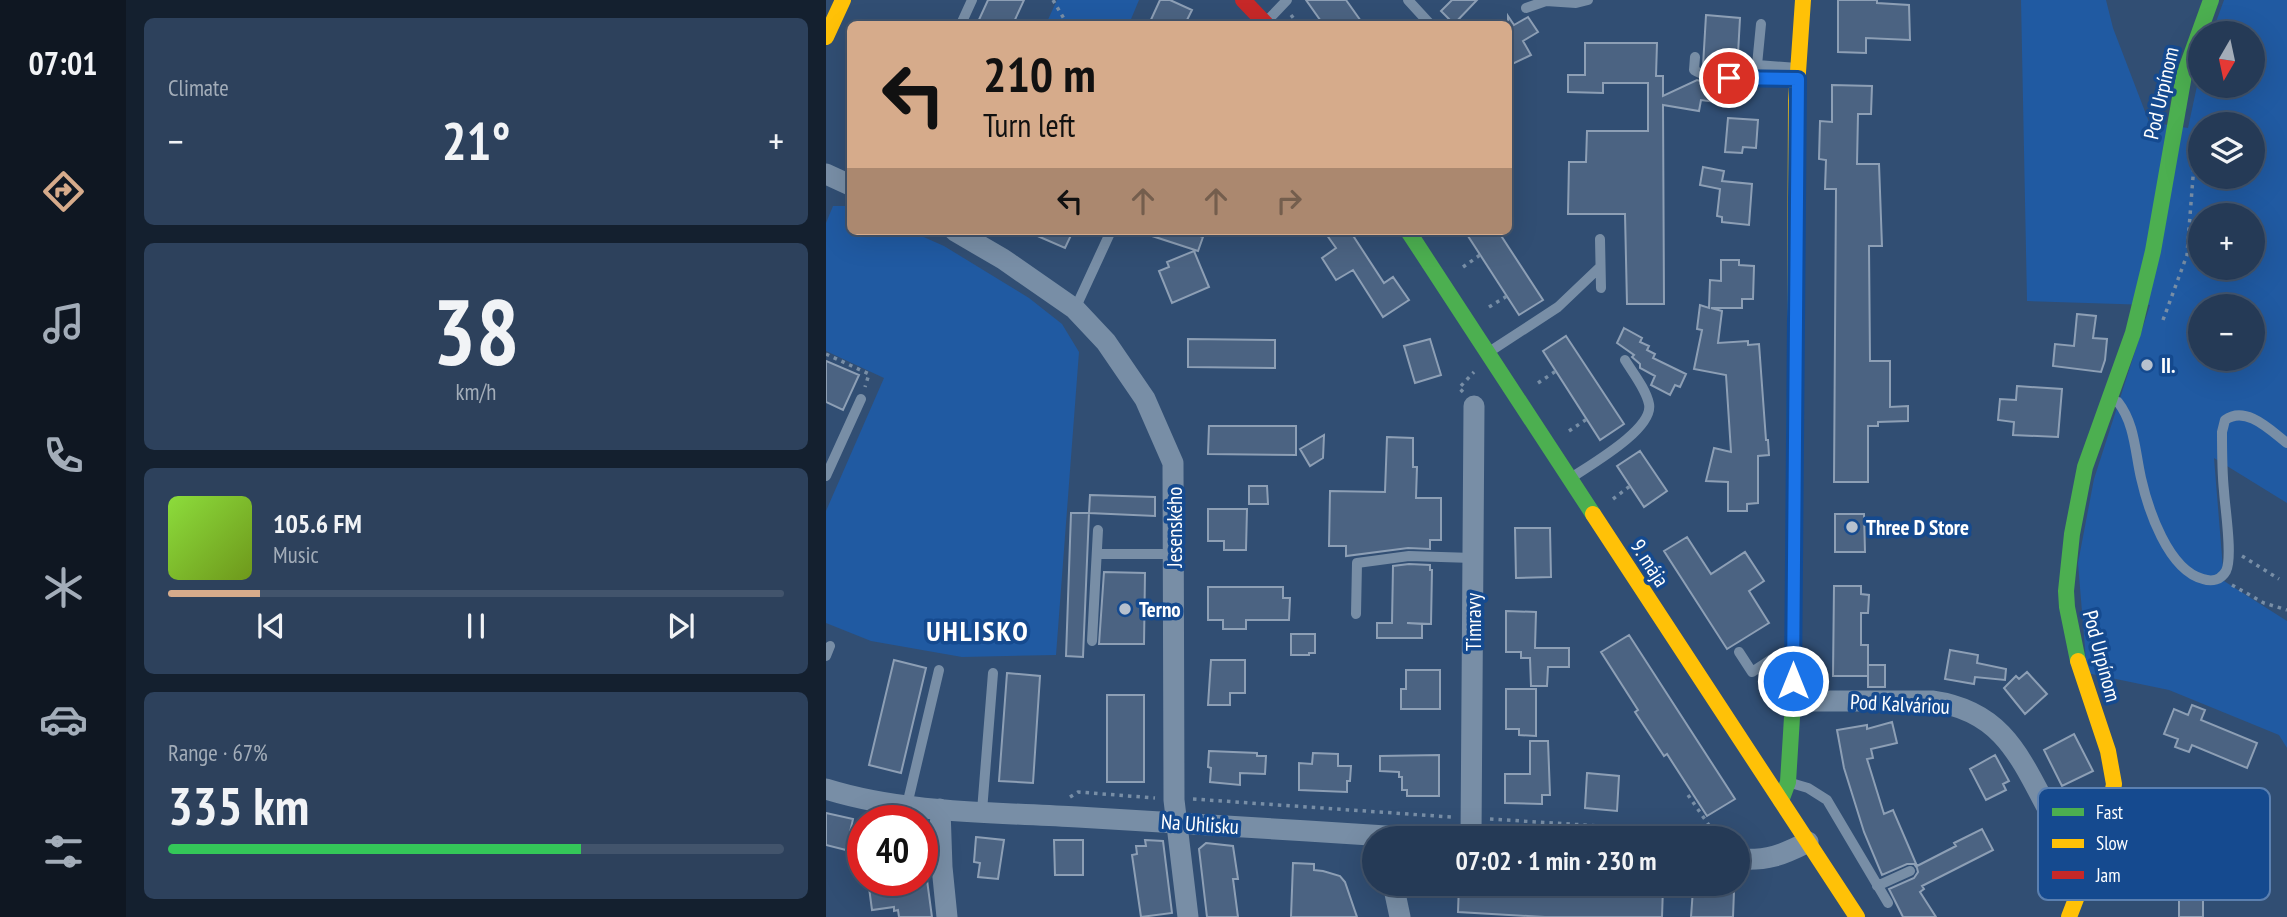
<!DOCTYPE html>
<meta charset="utf-8">
<style>
:root{--surface:#253a56;--page:#2d415c;--text:#f1f3f6;--muted:#a3adb9;--line:#42546c;--accent:#d6ab8b}
body{margin:0;font-family:"PT Sans Narrow",sans-serif;background:var(--page);color:var(--text);height:100vh;display:flex;flex-direction:column;font-size:26px;white-space:nowrap}
*{box-sizing:border-box;margin:0}
p{font-size:23px;color:var(--muted)}
.icon{flex:none;width:38px;height:38px;fill:none;stroke:currentColor;stroke-width:2;stroke-linecap:round;stroke-linejoin:round}
.map{position:relative;flex:1;overflow:hidden}
.drawer{display:flex;flex-direction:column;gap:18px;padding:18px;background:#14202f;width:700px}
.drawer>*{flex:none}
.top-card{position:absolute;left:21px;top:21px;width:665px;height:214px;border-radius:10px;box-shadow:0 7px 28px #0002,0 0 0 2px var(--line);background:#d6ab8b;color:#111;overflow:hidden}
.needle{width:46px;rotate:189deg}
.tools{position:absolute;left:1362px;top:21px;display:grid;gap:14px}
.tools a{display:grid;place-items:center;width:77px;height:77px;border-radius:50%;background:var(--surface);box-shadow:0 7px 28px #0002,0 0 0 2px var(--line);font-size:35px}
.speed{position:absolute;left:21px;top:805px;display:flex;gap:14px;font-size:35px;font-weight:700;text-align:center}
.speed>*{display:grid;place-content:center;width:91px;height:91px;border-radius:50%;background:var(--surface);box-shadow:0 7px 28px #0002,0 0 0 2px var(--line);line-height:1}
.speed .limit{border:10px solid #d22;background:#fff;color:#111}
.pin{position:absolute;display:grid;place-items:center;width:60px;height:60px;color:#fff;margin:-30px;border:4px solid #fff;border-radius:50%;box-shadow:0 2px 7px #0007}
.me{position:absolute;width:77px;margin:-38px;rotate:0deg;stroke-linejoin:round;filter:drop-shadow(0 0 5px #0008)}
.turn{display:flex;align-items:center;gap:24px;height:147px;padding:0 21px;font-size:32px}
.turn .icon{width:91px;height:91px;stroke-width:2.5}
.turn b{display:block;font-size:49px;line-height:60px}
.lanes{display:flex;align-items:center;height:66px;padding:0 21px;background:#0003;justify-content:center;gap:35px;direction:ltr}
.lanes .off{opacity:.35}
.big{font-size:52px;font-weight:700;line-height:1.1}
.drawer .tile{flex:1;display:flex;flex-direction:column;justify-content:center;gap:10px;min-width:0;padding:0 24px;border-radius:10px;background:var(--page)}
.drawer .dial{align-items:center;gap:0}
.dial b{font-size:91px;line-height:1}
.song{display:flex;align-items:center;gap:21px}
.cover{width:84px;height:84px;border-radius:10px;background:linear-gradient(135deg,hsl(90 70% 55%),hsl(80 70% 35%))}
.played{height:7px;border-radius:4px;background:linear-gradient(90deg,var(--accent) 15%,var(--line) 15%)}
.keys{display:flex;justify-content:space-around;direction:ltr}
.heat{display:flex;justify-content:space-between;align-items:center;font-size:38px;direction:ltr}
.charge{height:10px;border-radius:5px;background:linear-gradient(90deg,#34c759 67%,var(--line) 0)}
.trip{position:absolute;left:536px;top:826px;width:388px;height:70px;border-radius:35px;background:var(--surface);box-shadow:0 7px 28px #0002,0 0 0 2px var(--line);font-weight:700;line-height:70px;text-align:center}
main{display:flex;flex:1;min-height:0}
.tabs{display:flex;flex-direction:column;width:126px;justify-content:space-around;align-items:center;background:#0f1722;color:var(--muted)}
.tabs .icon{width:49px;height:49px}
.tabs .on{color:var(--accent)}
.tabs b{font-size:32px;color:var(--text)}
.map>svg:first-child{display:block}
.green{fill:#205aa2;fill-rule:evenodd}
.building{fill:#4b6382;stroke:#8d9fb5;stroke-width:2}
.lines{fill:none;stroke-linecap:round;stroke-linejoin:round}
.path{stroke:#788ea6;stroke-width:3.5;stroke-dasharray:3.5 5;stroke-linecap:butt}
.lane{stroke:#788ea6;stroke-width:10}
.street{stroke:#788ea6;stroke-width:21}
.fast{stroke:#4caf50;stroke-width:16}
.slow{stroke:#ffc107;stroke-width:16}
.jam{stroke:#c62828;stroke-width:16}
.route-casing{stroke:#114b97;stroke-width:18}
.route{stroke:#1a73e8;stroke-width:12}
.poi-dot{fill:#b7c1ce;stroke:#154a8f;stroke-width:2.5}
.labels{text-anchor:middle;dominant-baseline:central;stroke-width:7;stroke-linejoin:round;paint-order:stroke}
.street-label{font-size:21px;fill:#fff;stroke:#154a8f}
.poi-label{font-size:21px;font-weight:bold;fill:#fff;stroke:#154a8f;text-anchor:start}
.district-label{font-size:28px;font-weight:bold;letter-spacing:2px;fill:#fff;stroke:#154a8f}
.key{fill:#154a8f;stroke:#5b80b1;stroke-width:2}
.key-label{font-size:19px;fill:#fff}
</style>
<main>
<nav class="tabs">
<b>07:01</b>
<svg class="icon on" aria-label="directions" viewBox="0 0 24 24"><path d="M12 3l9 9-9 9-9-9zM9 14v-3h6M13 9l2 2-2 2"/></svg>
<svg class="icon" aria-label="music" viewBox="0 0 24 24"><path d="M9 18V5l10-2v13"/><circle cx="6" cy="18" r="3"/><circle cx="16" cy="16" r="3"/></svg>
<svg class="icon" aria-label="phone" viewBox="0 0 24 24"><path d="M5 4h4l2 5-3 2q2 4 5 5l2-3 5 2v4C11 20 4 13 5 4z"/></svg>
<svg class="icon" aria-label="climate" viewBox="0 0 24 24"><path d="M12 3v18M4 7l16 10M4 17L20 7"/></svg>
<svg class="icon" aria-label="car" viewBox="0 0 24 24"><path d="M5 17H2v-5l4-1 3-4h7l3 4 3 1v5h-3M9 17h6M6 11h13"/><circle cx="7" cy="17" r="2"/><circle cx="17" cy="17" r="2"/></svg>
<svg class="icon" aria-label="filters" viewBox="0 0 24 24"><path d="M4 7h16M4 17h16"/><circle cx="9" cy="7" r="2"/><circle cx="15" cy="17" r="2"/></svg>
</nav>
<section class="drawer">
<div class="tile"><p>Climate</p>
<div class="heat"><a>−</a><b class="big">21°</b><a>+</a></div>
</div>
<div class="tile dial"><b>38</b><p>km/h</p></div>
<div class="tile">
<div class="song"><i class="cover"></i><div><b>105.6 FM</b><p>Music</p></div></div>
<div class="played"></div>
<div class="keys"><svg class="icon" aria-label="previous" viewBox="0 0 24 24"><path d="M18 5L8 12l10 7zM5 5v14"/></svg><svg class="icon" aria-label="pause" viewBox="0 0 24 24"><path d="M8 5v14M16 5v14"/></svg><svg class="icon" aria-label="next" viewBox="0 0 24 24"><path d="M6 5l10 7-10 7zM19 5v14"/></svg></div>
</div>
<div class="tile"><p>Range · 67%</p><b class="big">335 km</b><div class="charge"></div></div>
</section>
<div class="map">
<svg width="1461" height="917" viewBox="0 0 1461 917">
<rect width="100%" height="100%" fill="#314e73"/>
<path class="green" d="M231,0H313L303,24H220Z
M1195,0H1280L1287,28L1323,122L1362,128L1374,72V86H1426V33H1386L1398,0H1461V503L1388,458L1398,581L1461,621V748L1453,735L1343,690L1261,673L1252,563L1268,479L1324,305L1201,301ZM1374,124H1426V177H1374ZM1374,215H1426V268H1374ZM1374,306H1426V359H1374Z
M7,206H24V231H84L118,246L203,298L236,324L253,352L230,655L136,657L45,641L0,623V511L58,378L0,351V223Z"/>
<path class="building" d="M162,0H198L187,24H151Z
M334,0H344L366,10L359,24H323Z
M480,0H520L537,24H497Z
M626,0H651L628,24L615,11Z
M1012,0H1051V3L1083,5L1084,40L1040,38V53L1012,52Z
M880,15L914,18L911,72L877,66Z
M682,16L688,25L702,17L712,32L697,41L705,55L682,66Z
M759,43H831L830,76H837V96L871,80L888,85L918,88L922,97L905,104L875,100L873,111L837,105L838,304H801L799,214H742L743,162H760L761,131H822V83H777V93L742,92V75H759Z
M1006,85L1046,86L1045,114H1032L1031,164H1053L1056,246H1043L1044,361H1064V407L1082,406V421L1052,422V426H1042V482H1008L1010,189H999L1000,160L993,159L994,121L1006,122Z
M902,118L932,120L930,148L917,147L916,153L899,152Z
M877,167L898,171L896,181L926,184L923,225L896,222V217L891,216L894,189L874,185Z
M200,231H247L239,248Z
M321,231H359L377,237L372,251L320,234Z
M498,231H524L558,283L567,277L583,300L557,317L527,270L510,280L496,258L510,248Z
M650,231H672L717,300L693,315L642,236Z
M368,251L383,287L346,303L333,271L343,267L341,262Z
M895,260H913V265L928,266L927,299H916V308H885L896,311L892,343L922,341V345L933,344L940,440H942L943,455L932,456V503L921,504V511H902V482L880,481L888,448L905,452L900,375L868,369L876,330L871,329L874,305L883,308L884,280L895,281Z
M1251,314L1270,316L1267,338L1281,339L1279,360L1275,372L1227,366L1229,344L1248,346Z
M798,328L816,338L814,342L823,346L821,350L829,354L827,358L860,374L854,387L849,385L844,395L825,385L829,376L814,368V364L806,357L808,355L791,343Z
M740,336L798,424L774,440L717,351Z
M362,339L449,340V368L362,367Z
M604,339L615,375L589,383L578,346Z
M0,361L33,375L17,410L0,402Z
M1191,386L1236,389L1232,437L1187,435L1188,422L1172,420L1174,399L1190,400Z
M383,426H470V455L382,454Z
M498,435L497,458L484,466L474,449Z
M561,437L587,438V467H591L590,498H615V540H604V549L582,548L520,556V546H503L504,491L559,492Z
M814,451L841,491L818,507L791,466Z
M423,486H441L442,504H423Z
M264,495L329,497V516L263,513Z
M382,509H421L420,550H398V541H382Z
M245,513H263L257,657L240,656Z
M1009,514H1038L1039,552H1009Z
M689,528H724L725,577L690,578Z
M861,537L885,574L919,552L938,581L923,591L943,623L901,649L838,551Z
M583,564L604,565V570H606L605,624L581,623L596,624V638H551V623H566L567,566Z
M278,572L319,573L318,644H273Z
M1008,586H1035V594L1043,595L1042,613H1035V645H1042V676H1007Z
M382,587H457V598H464L463,620H420V629H397V620H382Z
M680,611L710,612L709,648H743V667H722L721,686H705L704,658H695V652H680Z
M465,634H489V653H483V655H465Z
M803,635L909,799L881,816L841,754L838,756L809,712L812,710L775,652Z
M1124,650L1152,655L1151,663L1180,669L1179,680L1149,677L1148,684L1119,679Z
M68,660L100,668L75,773L43,765Z
M385,660H419V693H404V705H382Z
M1042,665H1059V687H1042Z
M580,670H614V709H575V689H580Z
M1201,672L1221,694L1199,714L1178,688L1190,676L1193,679Z
M181,673L214,676L207,783L173,781Z
M680,689H710V736L693,735V729H680Z
M281,695H318V782H281Z
M1366,705L1379,710L1375,720L1431,743L1421,768L1366,745L1363,752L1349,747L1352,739L1338,734L1348,709L1362,715Z
M1066,722L1071,743L1045,749L1047,758L1041,759L1058,814L1067,810L1091,866L1130,846L1128,843L1156,829L1167,850L1096,886L1098,889L1094,892L1110,917H1077L1063,889L1088,878L1092,872L1091,868L1088,864H1081L1056,875L1038,832L1018,768L1011,730L1041,725V729Z
M1248,734L1267,771L1236,786L1218,750Z
M704,741H722L724,795H716V804L679,803V774H704Z
M383,751L431,753V756H440L439,774L414,773V785L384,782L385,768L382,767Z
M487,753L512,754V766H525L524,781H521V792L473,790V763L486,764Z
M613,755V796H581V790H576V777H573V772L554,771V756Z
M1169,755L1183,781L1177,784L1180,790L1160,800L1144,769Z
M761,773L793,776L791,811L759,808Z
M0,813L27,819L20,850L0,845Z
M150,837L178,840L172,879L152,877L154,863L148,862Z
M228,840H257V875H229Z
M319,840L337,841L346,913L315,917L306,855L311,854L310,846H320Z
M380,843L407,846L412,879H407L412,917H381L373,849Z
M467,863L488,864V870L497,871L514,876L519,882L531,917H465Z
M42,880H101L106,917H73L72,910L68,911V907L46,910Z
M633,884H765L837,887L836,917H719L632,912Z
M867,889L908,891L907,917H865Z
M1353,897L1377,898V917H1353Z"/>
<g class="lines">
<path class="path" d="M227,0L241,24
M465,15L472,24
M490,24H491
M637,267L654,255
M663,307L681,296
M1337,320L1361,255L1368,164
M0,354L43,374L39,387
M712,383L730,371
M637,392L633,388L648,372
M743,431L761,419
M787,499L804,486
M1416,556L1453,579
M1406,585L1438,603L1461,610
M862,795L889,834
M244,797L252,792L329,798
M367,799L625,817
M664,819L853,831"/>
<path class="lane" d="M582,0L604,24
M700,8L720,1L750,3L762,0
M441,21L461,0
M135,24L146,0
M661,24H662
M935,24L931,65L971,68
M869,57L868,70C890,84 943,80 970,79
M774,239L775,288
M249,309L285,231
M663,352L732,307L774,267
M1284,401L1292,402C1309,424 1309,452 1315,478C1322,509 1342,570 1377,579C1386,582 1395,580 1400,571C1407,557 1399,509 1398,491C1396,472 1396,452 1396,432L1399,420C1420,405 1444,430 1461,443
M0,476L35,399
M745,478C764,465 828,429 823,404C820,389 807,373 799,360
M271,554H348
M530,614L531,563L583,556L647,558
M266,641L272,530
M913,652L926,672L946,659L964,661
M0,656L4,646
M965,783L982,788L1001,800L1062,903
M81,805L113,670
M156,811L167,673
M1051,886L1084,871"/>
<path class="street" d="M0,174L24,185
M129,231L177,259L249,309L280,342L319,399L347,463L348,800L362,917
M967,701H1106C1170,710 1190,748 1217,800C1231,826 1244,852 1257,877
M0,789C80,814 169,812 252,817C365,823 478,831 591,838
M114,809L116,867L121,917
M645,838L648,406
M912,859C942,861 956,855 982,842
M567,884L574,917"/>
<path class="fast" d="M582,231L767,514
M1252,661L1241,607L1240,591L1246,534L1259,467L1307,333L1327,251L1358,75L1385,0
M955,801L962,782L967,701L969,389"/>
<path class="slow" d="M0,37L17,0
M969,389L970,101L977,0
M767,514L1031,917
M1243,917L1282,816L1288,784L1282,751L1252,661"/>
<path class="jam" d="M417,0L440,24"/>
</g>
<g class="lines">
<defs>
<path id="route" d="M903,78L972,79L967,681"/>
</defs>
<use href="#route" class="route-casing"/>
<use href="#route" class="route"/>
</g>
<g class="poi-dot">
<circle cx="1321" cy="365" r="7"/>
<circle cx="1026" cy="527" r="7"/>
<circle cx="299" cy="609" r="7"/>
</g>
<g class="labels">
<g class="street-label">
<text transform="translate(1335 93) rotate(-77)">Pod Urpínom</text>
<text transform="translate(348 527) rotate(-90)">Jesenského</text>
<text transform="translate(824 563) rotate(57)">9. mája</text>
<text transform="translate(647 622) rotate(-90)">Timravy</text>
<text transform="translate(1276 656) rotate(75)">Pod Urpínom</text>
<text transform="translate(1074 704) rotate(3)">Pod Kalváriou</text>
<text transform="translate(374 824) rotate(4)">Na Uhlisku</text>
</g>
<g class="poi-label">
<text x="1335" y="365">II.</text>
<text x="1040" y="527">Three D Store</text>
<text x="313" y="609">Terno</text>
</g>
<g class="district-label">
<text x="152" y="630">UHLISKO</text>
</g>
</g>
<rect x="1212" y="788" width="232" height="112" rx="10" class="key"/>
<rect x="1226" y="808" width="32" height="8" fill="#4caf50"/>
<rect x="1226" y="839" width="32" height="9" fill="#ffc107"/>
<rect x="1226" y="871" width="32" height="8" fill="#c62828"/>
<g class="key-label">
<text x="1270" y="819">Fast</text>
<text x="1270" y="850">Slow</text>
<text x="1270" y="882">Jam</text>
</g>
</svg>
<div class="tools">
<a><svg class="needle" viewBox="-14 -14 28 28"><path d="M0-13l5 13h-10z" fill="#e53935"/><path d="M0 13l5-13h-10z" fill="#a3adb9"/></svg></a>
<a><svg class="icon" aria-label="layers" viewBox="0 0 24 24"><path d="M12 4l9 5-9 5-9-5zM3 14l9 5 9-5"/></svg></a>
<a>+</a>
<a>−</a>
</div>
<div class="speed"><div class="limit">40</div></div>
<div class="pin" style="left:903px;top:78px;background:#d93025"><svg class="icon" aria-label="arrive" viewBox="0 0 24 24"><path d="M6 21V4h12l-3 4 3 4H6"/></svg></div>
<svg class="me" style="left:967px;top:681px" viewBox="-20 -20 40 40"><circle r="17" fill="#1a73e8" stroke="#fff" stroke-width="3"/><path d="M0-11L8 9 0 5-8 9z" fill="#fff"/></svg>
<div class="trip">07:02 · 1 min · 230 m</div>
<div class="top-card">
<div class="turn"><svg class="icon" aria-label="left" viewBox="0 0 24 24"><path d="M17 20v-9H6M10 6l-5 5 5 5"/></svg><div><b>210 m</b>Turn left</div></div>
<div class="lanes"><svg class="icon" aria-label="left" viewBox="0 0 24 24"><path d="M17 20v-9H6M10 6l-5 5 5 5"/></svg><svg class="icon off" aria-label="ahead" viewBox="0 0 24 24"><path d="M12 20V5M6 11l6-6 6 6"/></svg><svg class="icon off" aria-label="ahead" viewBox="0 0 24 24"><path d="M12 20V5M6 11l6-6 6 6"/></svg><svg class="icon off" aria-label="right" viewBox="0 0 24 24"><path d="M7 20v-9h11M14 6l5 5-5 5"/></svg></div>
</div>
</div>
</main>
